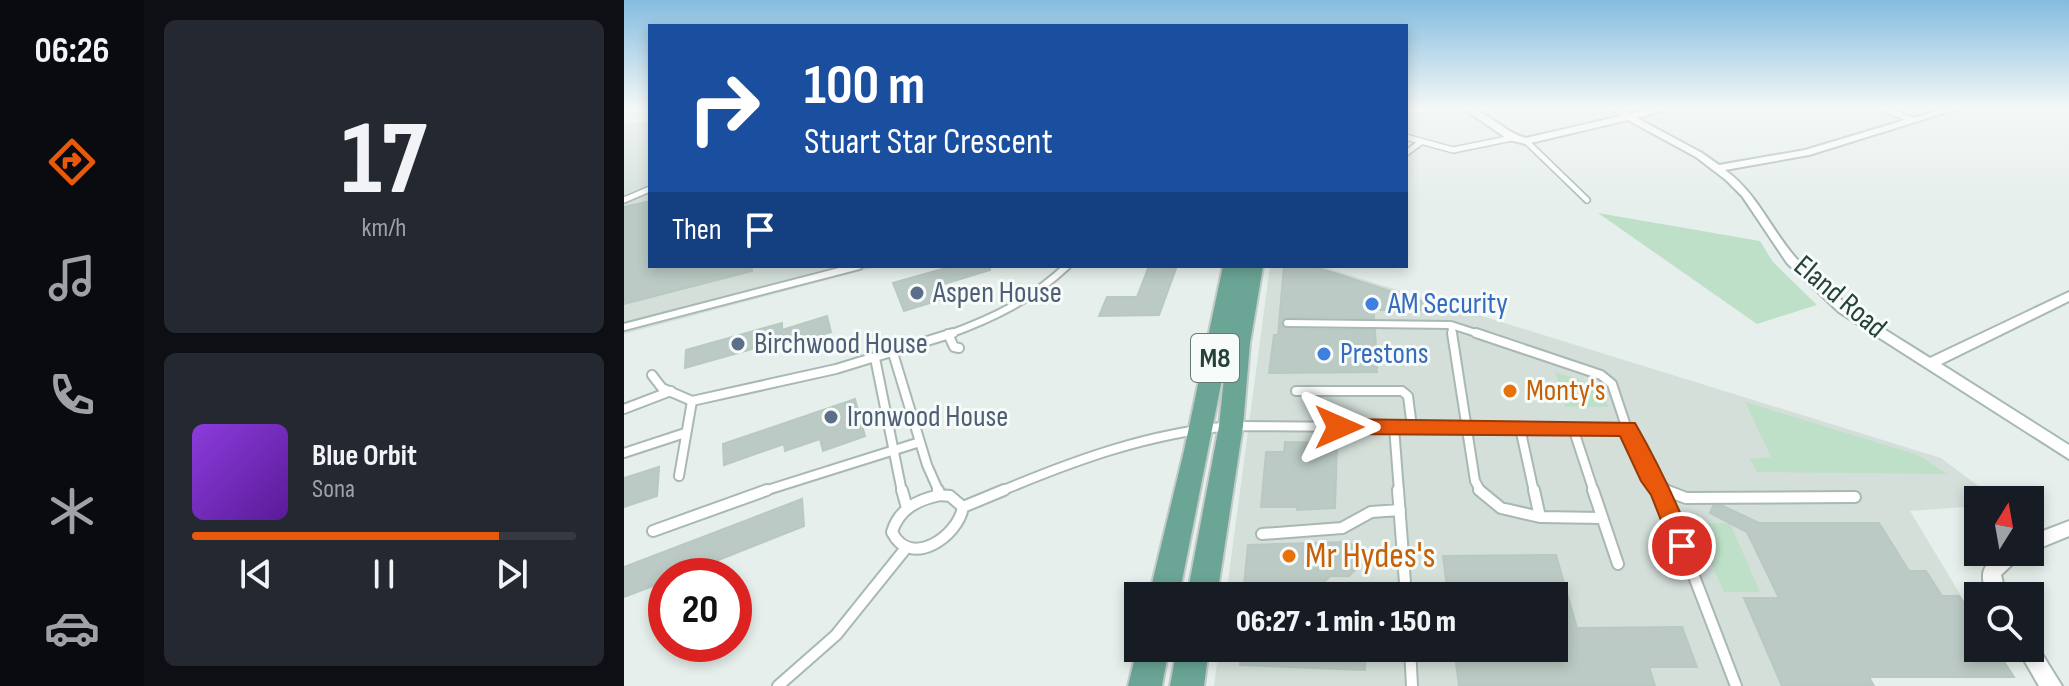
<!DOCTYPE html>
<meta charset="utf-8">
<style>
:root{--surface:#171b24;--page:#242831;--text:#f1f3f6;--muted:#9ea1a6;--line:#363941;--accent:#ea580c}
body{margin:0;font-family:"Sofia Sans Condensed",sans-serif;background:var(--page);color:var(--text);height:100vh;display:flex;flex-direction:column;font-size:30px;white-space:nowrap}
*{box-sizing:border-box;margin:0}
p{font-size:26px;color:var(--muted)}
.icon{flex:none;width:44px;height:44px;fill:none;stroke:currentColor;stroke-width:2;stroke-linecap:round;stroke-linejoin:round}
.map{position:relative;flex:1;overflow:hidden}
.drawer{display:flex;flex-direction:column;gap:20px;padding:20px;background:#0d0f14;width:480px}
.drawer>*{flex:none}
.top-card{position:absolute;left:24px;top:24px;width:760px;height:244px;border-radius:0px;box-shadow:0 4px 12px #0003;background:#1a4fa0;color:#fff;overflow:hidden}
.needle{width:52px;rotate:11deg}
.tools{position:absolute;left:1340px;top:486px;display:grid;gap:16px}
.tools a{display:grid;place-items:center;width:80px;height:80px;border-radius:0px;background:var(--surface);box-shadow:0 4px 12px #0003;font-size:40px}
.speed{position:absolute;left:24px;top:558px;display:flex;gap:16px;font-size:40px;font-weight:700;text-align:center}
.speed>*{display:grid;place-content:center;width:104px;height:104px;border-radius:50%;background:var(--surface);box-shadow:0 4px 12px #0003;line-height:1}
.speed .limit{border:12px solid #d22;background:#fff;color:#111}
.pin{position:absolute;display:grid;place-items:center;width:68px;height:68px;color:#fff;margin:-34px;border:4px solid #fff;border-radius:50%;box-shadow:0 2px 8px #0007}
.me{position:absolute;width:88px;margin:-44px;rotate:90deg;stroke-linejoin:round;filter:drop-shadow(0 0 6px #0008)}
.turn{display:flex;align-items:center;gap:28px;height:168px;padding:0 24px;font-size:36px}
.turn .icon{width:104px;height:104px;stroke-width:2.5}
.turn b{display:block;font-size:56px;line-height:68px}
.then{display:flex;align-items:center;height:76px;padding:0 24px;background:#0003;gap:16px;font-size:30px}
.drawer .tile{flex:1;display:flex;flex-direction:column;justify-content:center;gap:12px;min-width:0;padding:0 28px;border-radius:12px;background:var(--page)}
.drawer .dial{align-items:center;gap:0}
.dial b{font-size:104px;line-height:1}
.song{display:flex;align-items:center;gap:24px}
.cover{width:96px;height:96px;border-radius:12px;background:linear-gradient(135deg,hsl(270 70% 55%),hsl(270 70% 35%))}
.played{height:8px;border-radius:4px;background:linear-gradient(90deg,var(--accent) 80%,var(--line) 80%)}
.keys{display:flex;justify-content:space-around;direction:ltr}
.trip{position:absolute;left:500px;top:582px;width:444px;height:80px;border-radius:0px;background:var(--surface);box-shadow:0 4px 12px #0003;font-weight:800;line-height:80px;text-align:center}
main{display:flex;flex:1;min-height:0}
.tabs{display:flex;flex-direction:column;width:144px;justify-content:space-around;align-items:center;background:#090b0e;color:var(--muted)}
.tabs .icon{width:56px;height:56px}
.tabs .selected{color:var(--accent)}
.tabs b{font-size:36px;color:var(--text)}
.map>svg:first-child{display:block}
.built{fill:#d4dfda}
.green{fill:#bfe0c8}
.building{fill:#bbcac4;stroke:#b8c9c2;stroke-width:2}
.lines{fill:none;stroke-linecap:round;stroke-linejoin:round}
.service-far3-casing{stroke:#a8b8b2;stroke-width:8}
.service-far2-casing{stroke:#a8b8b2;stroke-width:10}
.service-far1-casing{stroke:#a8b8b2;stroke-width:12}
.service-casing{stroke:#a8b8b2;stroke-width:14}
.minor-casing{stroke:#a8b8b2;stroke-width:4}
.primary-casing{stroke:#c2cac8;stroke-width:4}
.service-far3{stroke:#fff;stroke-width:5}
.service-far2{stroke:#fff;stroke-width:6}
.service-far1{stroke:#fff;stroke-width:8}
.service{stroke:#fff;stroke-width:10}
.minor{fill:#fff;fill-rule:evenodd}
.primary{fill:#6aa596;fill-rule:evenodd}
.route{fill:#ea580c;stroke:#983908;stroke-width:2}
.service-dot{fill:#5c6f8a;stroke:#f7fbf9;stroke-width:3}
.shop-dot{fill:#3f7fe0;stroke:#f7fbf9;stroke-width:3}
.food-dot{fill:#e8710a;stroke:#f7fbf9;stroke-width:3}
.labels{text-anchor:middle;dominant-baseline:central;stroke-width:6;stroke-linejoin:round;paint-order:stroke}
.shield{fill:#f7fbf9;stroke:#637a73;stroke-width:2}
.shield-label{font-size:28px;font-weight:bold;fill:#24423a}
.service-label{font-size:30px;fill:#4e5e75;stroke:#f7fbf9;text-anchor:start}
.street-label{font-size:30px;fill:#24423a;stroke:#f7fbf9}
.shop-label{font-size:30px;fill:#366cbe;stroke:#f7fbf9;text-anchor:start}
.food-label{font-size:30px;fill:#c56008;stroke:#f7fbf9;text-anchor:start}
.near-food-label{font-size:36px;fill:#c56008;stroke:#f7fbf9;text-anchor:start}
</style>
<main>
<nav class="tabs">
<b>06:26</b>
<svg class="icon selected" aria-label="directions" viewBox="0 0 24 24"><path d="M12 3l9 9-9 9-9-9zM9 14v-3h6M13 9l2 2-2 2"/></svg>
<svg class="icon" aria-label="music" viewBox="0 0 24 24"><path d="M9 18V5l10-2v13"/><circle cx="6" cy="18" r="3"/><circle cx="16" cy="16" r="3"/></svg>
<svg class="icon" aria-label="phone" viewBox="0 0 24 24"><path d="M5 4h4l2 5-3 2q2 4 5 5l2-3 5 2v4C11 20 4 13 5 4z"/></svg>
<svg class="icon" aria-label="climate" viewBox="0 0 24 24"><path d="M12 3v18M4 7l16 10M4 17L20 7"/></svg>
<svg class="icon" aria-label="car" viewBox="0 0 24 24"><path d="M5 17H2v-5l4-1 3-4h7l3 4 3 1v5h-3M9 17h6M6 11h13"/><circle cx="7" cy="17" r="2"/><circle cx="17" cy="17" r="2"/></svg>
</nav>
<section class="drawer">
<div class="tile dial"><b>17</b><p>km/h</p></div>
<div class="tile">
<div class="song"><i class="cover"></i><div><b>Blue Orbit</b><p>Sona</p></div></div>
<div class="played"></div>
<div class="keys"><svg class="icon" aria-label="previous" viewBox="0 0 24 24"><path d="M18 5L8 12l10 7zM5 5v14"/></svg><svg class="icon" aria-label="pause" viewBox="0 0 24 24"><path d="M8 5v14M16 5v14"/></svg><svg class="icon" aria-label="next" viewBox="0 0 24 24"><path d="M6 5l10 7-10 7zM19 5v14"/></svg></div>
</div>
</section>
<div class="map">
<svg width="1445" height="686" viewBox="0 0 1445 686">
<rect width="100%" height="100%" fill="#e6efeb"/>
<path class="built" d="M7,122H26V266H256L0,334V125Z
M646,266H696L1317,458L1373,500H1354V506L1286,511L1354,624V648H1371L1390,677H1246L1250,686H590L595,648H930V596H602Z"/>
<path class="green" d="M974,213L1136,241L1149,262L1193,305L1133,324Z
M931,372L978,387L984,407H941Z
M1121,402L1294,455L1323,474L1133,472L1126,459L1147,457Z
M1106,523L1136,592H1100L1069,524Z"/>
<path class="building" d="M26,201V266H128V271L0,304V207Z
M329,266H366V270L310,287L316,300L280,311L269,283Z
M525,266H553L535,315L475,316L483,297H513Z
M660,266H688L816,307L815,310H750V318L661,317L657,324L663,329L751,330L753,372L645,373L650,335H654Z
M203,316L207,332L157,347V341L61,368L62,350L158,323V330Z
M231,399L241,436L199,451L196,439L161,451L160,444L100,465L99,444Z
M661,442L713,443L711,508L673,510V507H637L642,452H660Z
M35,467L33,496L0,507V478Z
M178,499L180,526L54,576H42V581L0,597V567Z
M1089,506H1099L1135,523H1255L1285,571H1302L1318,596H1335L1354,624V648H1371L1390,677H1245L1250,686H1158L1120,598H1155L1123,532L1086,513Z
M725,542L736,552L735,566L725,576H706L692,590V596H619L624,545Z
M932,555L953,628L1058,627L1073,667H1025L1031,686H835L830,648H930V596H824L819,556Z
M617,648H742L741,670L616,665Z"/>
<g class="lines">
<defs>
<path id="service-far3" d="M782,137L829,150L888,138
M902,141L963,200
M782,153L797,142
M0,200L26,189"/>
<path id="service-far2" d="M663,323L827,325
M0,327L235,266
M323,335C370,318 407,300 443,266
M829,335L827,325L858,335"/>
<path id="service-far1" d="M828,333L851,481L857,492
M852,333L977,375L988,384L1003,429
M324,334L330,347L335,348
M269,353L303,465L315,492
M251,358L278,492
M28,375L38,388L68,401L55,476
M672,391H778L784,396L788,427
M68,401L212,369L329,333
M0,409L47,391
M770,427L775,492
M896,428L910,492
M949,428L970,492
M0,453L61,433
M137,492L296,442
M375,492C451,460 525,433 607,426L1003,429L1024,473L1045,492"/>
<path id="service" d="M278,490L283,508
M314,490L316,495
M774,490L782,596
M855,490L877,508L916,517
M910,490L916,517L978,518
M969,490L994,564
M1037,490L1112,686
M1041,490L1062,498L1231,497
M316,495L326,496L339,507C334,537 286,569 268,532C275,509 293,500 316,495Z
M339,507L380,490
M29,531L143,490
M638,534L718,528L747,512L776,510
M786,648L788,686
M154,686L212,635L282,548"/>
<path id="minor" d="M839,108C863,108 879,133 902,138L997,116L985,108H996L1006,114L1029,108H1046L1013,118L1078,153L1095,165L1181,150L1281,120L1253,108H1266L1290,118L1321,108H1336L1185,155L1101,170C1133,193 1146,228 1171,257C1208,300 1259,328 1306,358L1445,292V301L1317,364L1445,445V459L1215,312L1163,263L1118,196L1102,180L1072,157L1004,120L902,144L885,140Z
M1445,521V536L1406,552V536Z
M1376,552H1398L1396,557L1377,575L1382,596H1362C1357,570 1356,570 1376,552Z
M1406,640L1410,641L1438,686H1415L1393,648H1406Z"/>
<path id="primary" d="M599,266H619L613,296L619,266H639L626,343L619,426L593,596H563L595,426L602,359L555,596H525L560,451Z
M514,645V648H545L538,686H504Z
M553,648H585L580,686H546Z"/>
</defs>
<use href="#service-far3" class="service-far3-casing"/>
<use href="#service-far2" class="service-far2-casing"/>
<use href="#service-far1" class="service-far1-casing"/>
<use href="#service" class="service-casing"/>
<use href="#minor" class="minor-casing"/>
<use href="#primary" class="primary-casing"/>
<use href="#service-far3" class="service-far3"/>
<use href="#service-far2" class="service-far2"/>
<use href="#service-far1" class="service-far1"/>
<use href="#service" class="service"/>
<use href="#minor" class="minor"/>
<use href="#primary" class="primary"/>
</g>
<linearGradient id="sky" x2="0" y2="1"><stop stop-color="#84bce0"/><stop offset="0.53" stop-color="#f4f8f6"/><stop offset="1" stop-color="#f4f8f6" stop-opacity="0"/></linearGradient>
<rect width="1445" height="204" fill="url(#sky)"/>
<path class="route" d="M715,419L1011,423C1034,463 1053,503 1070,546L1067,553L1058,556L1050,553L1027,495L1017,481L996,436L715,434L708,432L705,427L708,422Z"/>
<g class="service-dot">
<circle cx="293" cy="293" r="8"/>
<circle cx="114" cy="344" r="8"/>
<circle cx="207" cy="417" r="8"/>
</g>
<g class="shop-dot">
<circle cx="748" cy="304" r="8"/>
<circle cx="700" cy="354" r="8"/>
</g>
<g class="food-dot">
<circle cx="886" cy="391" r="8"/>
<circle cx="665" cy="556" r="8"/>
</g>
<g class="labels">
<rect class="shield" x="567" y="334" width="48" height="48" rx="6"/>
<g class="shield-label">
<text x="591" y="358">M8</text>
</g>
<g class="service-label">
<text x="309" y="293">Aspen House</text>
<text x="130" y="344">Birchwood House</text>
<text x="223" y="417">Ironwood House</text>
</g>
<g class="street-label">
<text transform="translate(1216 297) rotate(40)">Eland Road</text>
</g>
<g class="shop-label">
<text x="764" y="304">AM Security</text>
<text x="716" y="354">Prestons</text>
</g>
<g class="food-label">
<text x="902" y="391">Monty's</text>
</g>
<g class="near-food-label">
<text x="681" y="556">Mr Hydes's</text>
</g>
</g>
</svg>
<div class="tools">
<a><svg class="needle" viewBox="-14 -14 28 28"><path d="M0-13l5 13h-10z" fill="#e53935"/><path d="M0 13l5-13h-10z" fill="#9ea1a6"/></svg></a>
<a><svg class="icon" aria-label="search" viewBox="0 0 24 24"><circle cx="10" cy="10" r="6"/><path d="M15 15l6 6"/></svg></a>
</div>
<div class="speed"><div class="limit">20</div></div>
<div class="pin" style="left:1058px;top:546px;background:#d93025"><svg class="icon" aria-label="arrive" viewBox="0 0 24 24"><path d="M6 21V4h12l-3 4 3 4H6"/></svg></div>
<svg class="me" style="left:715px;top:427px" viewBox="-20 -20 40 40"><path d="M0-17L14 15 0 8-14 15z" fill="#ea580c" stroke="#fff" stroke-width="4"/></svg>
<div class="trip">06:27 · 1 min · 150 m</div>
<div class="top-card">
<div class="turn"><svg class="icon" aria-label="right" viewBox="0 0 24 24"><path d="M7 20v-9h11M14 6l5 5-5 5"/></svg><div><b>100 m</b>Stuart Star Crescent</div></div>
<div class="then">Then<svg class="icon" aria-label="arrive" viewBox="0 0 24 24"><path d="M6 21V4h12l-3 4 3 4H6"/></svg></div>
</div>
</div>
</main>
